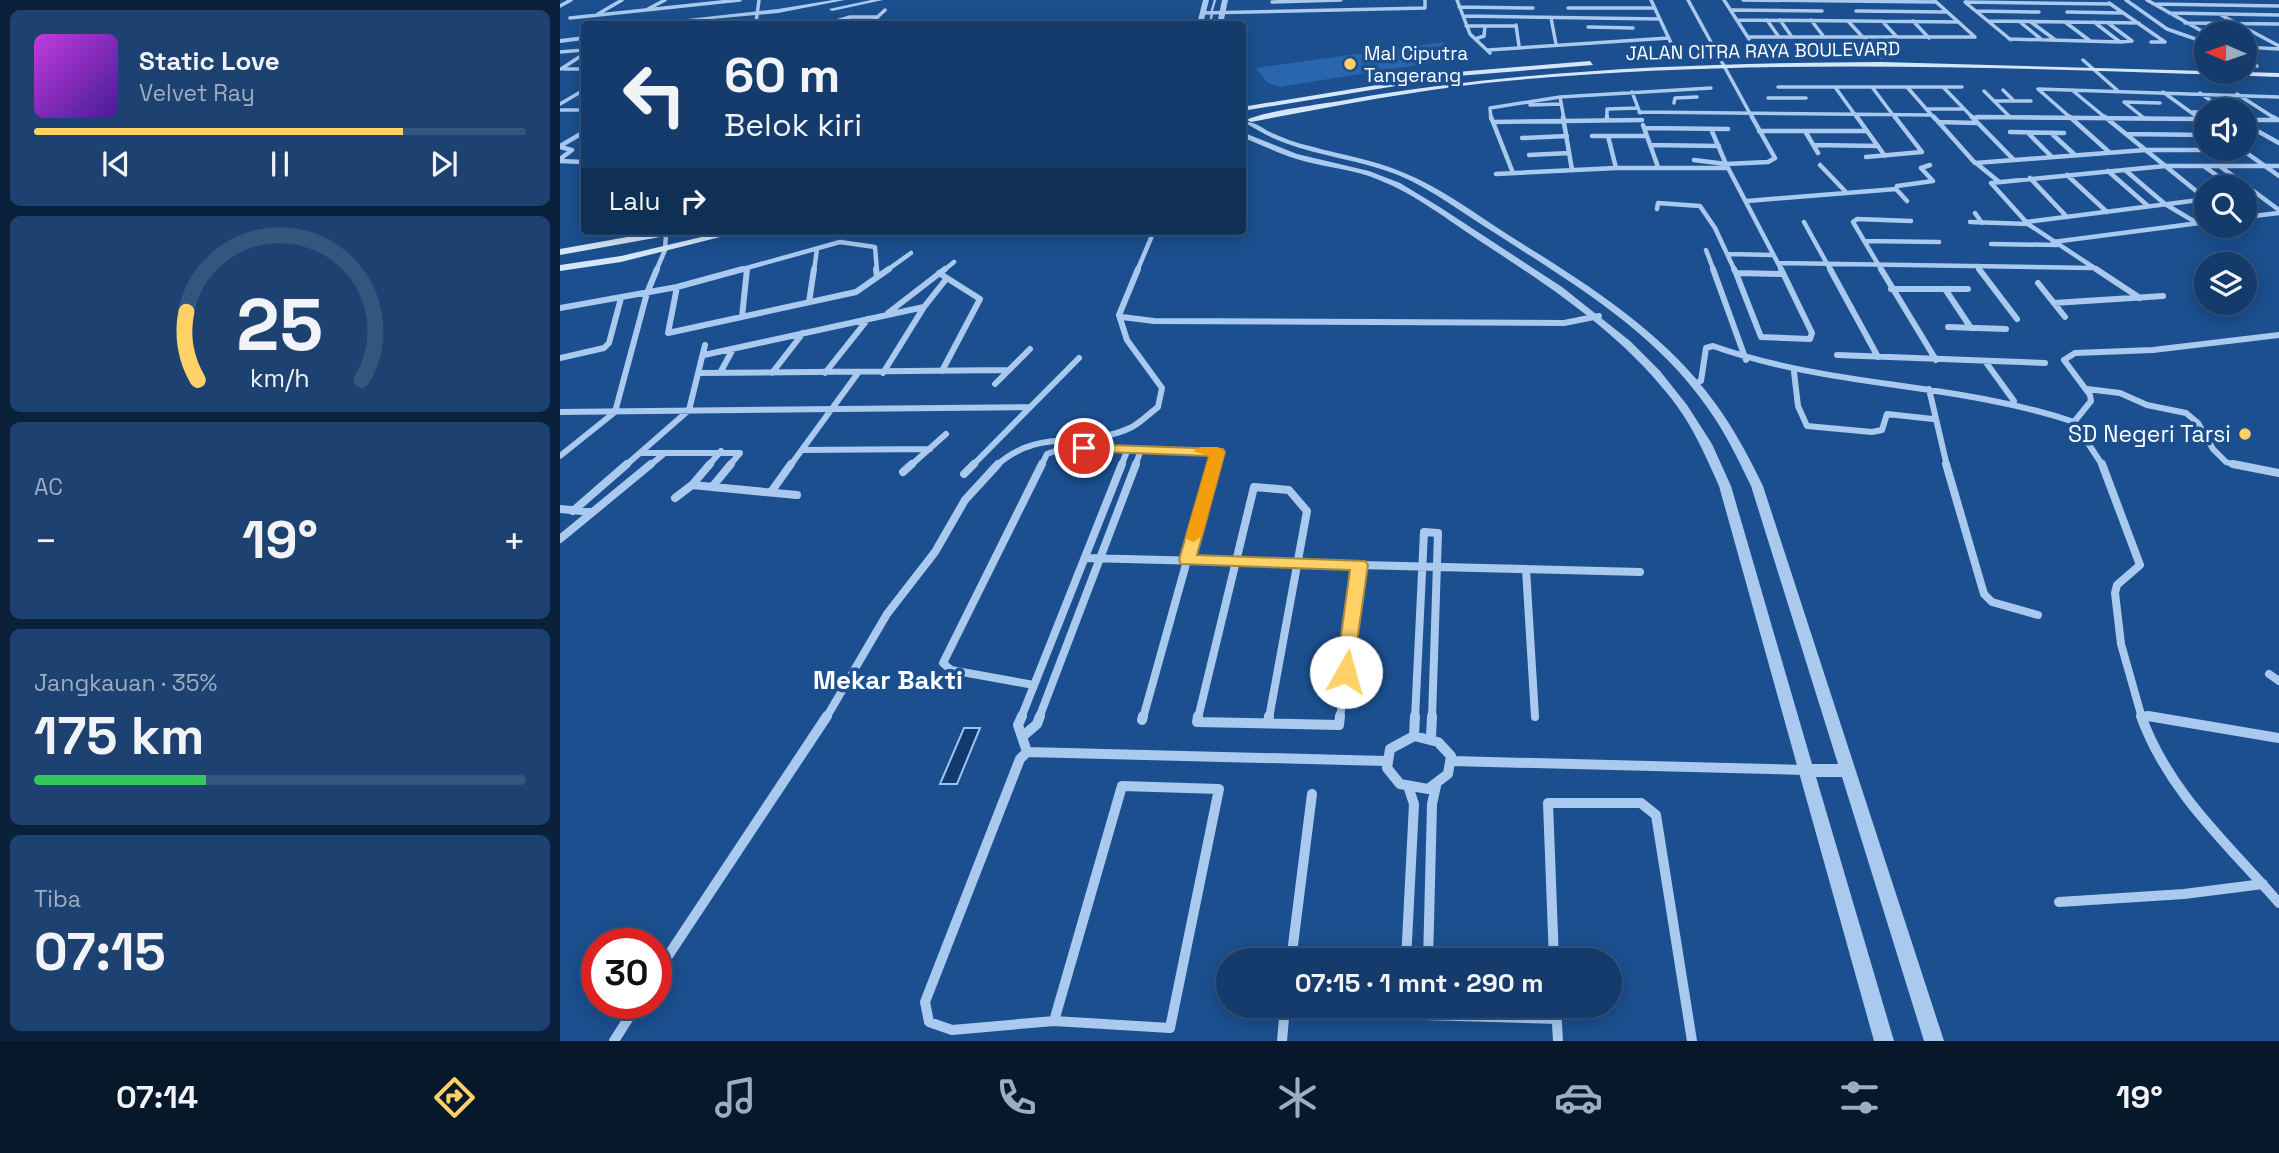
<!DOCTYPE html>
<html lang="id">
<meta charset="utf-8">
<style>
:root{--surface:#143b6b;--page:#1d4271;--text:#f1f3f6;--muted:#9dadc1;--line:#33557e;--accent:#ffd166}
body{margin:0;font-family:"Space Grotesk",sans-serif;background:var(--page);color:var(--text);height:100vh;display:flex;flex-direction:column;font-size:26px;white-space:nowrap}
*{box-sizing:border-box;margin:0}
p{font-size:23px;color:var(--muted)}
.icon{flex:none;width:38px;height:38px;fill:none;stroke:currentColor;stroke-width:2;stroke-linecap:round;stroke-linejoin:round}
.map{position:relative;flex:1;overflow:hidden}
.side{display:flex;flex-direction:column;gap:10px;padding:10px;background:#0b203b;width:560px}
.side>*{flex:none}
.guide{position:absolute;left:21px;top:21px;width:665px;height:214px;border-radius:7px;box-shadow:0 4px 18px #0003,0 0 0 2px var(--line);background:#143b6b;color:var(--text);overflow:hidden}
.needle{width:46px;rotate:272deg}
.fabs{position:absolute;left:1634px;top:21px;display:grid;gap:14px}
.fabs a{display:grid;place-items:center;width:63px;height:63px;border-radius:50%;background:var(--surface);box-shadow:0 4px 18px #0003,0 0 0 2px var(--line);font-size:35px}
.speed{position:absolute;left:21px;top:928px;display:flex;gap:14px;font-size:35px;font-weight:700;text-align:center}
.speed>*{display:grid;place-content:center;width:91px;height:91px;border-radius:50%;background:var(--surface);box-shadow:0 4px 18px #0003,0 0 0 2px var(--line);line-height:1}
.speed .limit{border:10px solid #d22;background:#fff;color:#111}
.pin{position:absolute;display:grid;place-items:center;width:60px;height:60px;color:#fff;margin:-30px;border:4px solid #fff;border-radius:50%;box-shadow:0 2px 7px #0007}
.me{position:absolute;width:77px;margin:-38px;rotate:7deg;stroke-linejoin:round;filter:drop-shadow(0 0 5px #0008)}
.turn{display:flex;align-items:center;gap:24px;height:147px;padding:0 28px;font-size:32px}
.turn .icon{width:91px;height:91px;stroke-width:2.5}
.turn b{display:block;font-size:49px;line-height:60px}
.then{display:flex;align-items:center;height:66px;padding:0 28px;background:#0003;gap:14px;font-size:26px}
.big{font-size:52px;font-weight:700;line-height:1.1}
.side .tile{flex:1;display:flex;flex-direction:column;justify-content:center;gap:10px;min-width:0;padding:0 24px;border-radius:10px;background:var(--page)}
.side .dial{align-items:center;gap:0}
.dial svg{height:182px;overflow:visible;fill:none;stroke:var(--line);stroke-width:7;stroke-linecap:round;text-anchor:middle}
.dial text{fill:var(--text);stroke:none}
.song{display:flex;align-items:center;gap:21px}
.cover{width:84px;height:84px;border-radius:10px;background:linear-gradient(135deg,hsl(290 70% 55%),hsl(260 70% 35%))}
.played{height:7px;border-radius:4px;background:linear-gradient(90deg,var(--accent) 75%,var(--line) 75%)}
.keys{display:flex;justify-content:space-around;direction:ltr}
.heat{display:flex;justify-content:space-between;align-items:center;font-size:38px;direction:ltr}
.charge{height:10px;border-radius:5px;background:linear-gradient(90deg,#34c759 35%,var(--line) 0)}
.trip{position:absolute;left:656px;top:948px;width:406px;height:70px;border-radius:35px;background:var(--surface);box-shadow:0 4px 18px #0003,0 0 0 2px var(--line);font-weight:700;line-height:70px;text-align:center}
.menu{display:flex;height:112px;justify-content:space-around;align-items:center;background:#08182b;color:var(--muted)}
.menu .icon{width:49px;height:49px}
.menu .on{color:var(--accent)}
.menu b{font-size:32px;color:var(--text)}
main{display:flex;flex:1;min-height:0}
.map>svg:first-child{display:block}
.water{fill:#123a6d;stroke:#9cc4f0;stroke-width:2}
.lines{fill:none;stroke-linecap:round;stroke-linejoin:round}
.stream{stroke:#9cc4f0;stroke-width:2.5}
.building{fill:#2a66ad}
.minor-far4{stroke:#a9c9ee;stroke-width:3.5}
.minor-far3{stroke:#a9c9ee;stroke-width:4.5}
.minor-far2{stroke:#a9c9ee;stroke-width:6}
.minor-far1{stroke:#a9c9ee;stroke-width:8}
.minor{stroke:#a9c9ee;stroke-width:10}
.tertiary{fill:#a9c9ee;fill-rule:evenodd}
.secondary{fill:#d6e6fa;fill-rule:evenodd}
.route{fill:#ffd166;stroke:#a68842;stroke-width:2}
.slow{fill:#f59e0b}
.poi-dot{fill:#ffd166;stroke:#1b4f8f;stroke-width:2.5}
.labels{text-anchor:middle;dominant-baseline:central;stroke-width:7;stroke-linejoin:round;paint-order:stroke}
.far-street-label{font-size:19px;fill:#fff;stroke:#1b4f8f}
.far-poi-label{font-size:19px;fill:#fff;stroke:#1b4f8f;text-anchor:start}
.poi-label{font-size:23px;fill:#fff;stroke:#1b4f8f;text-anchor:end}
.quarter-label{font-size:26px;font-weight:bold;fill:#fff;stroke:#1b4f8f}
</style>
<main>
<section class="side">
<div class="tile">
<div class="song"><i class="cover"></i><div><b>Static Love</b><p>Velvet Ray</p></div></div>
<div class="played"></div>
<div class="keys"><svg class="icon" aria-label="previous" viewBox="0 0 24 24"><path d="M18 5L8 12l10 7zM5 5v14"/></svg><svg class="icon" aria-label="pause" viewBox="0 0 24 24"><path d="M8 5v14M16 5v14"/></svg><svg class="icon" aria-label="next" viewBox="0 0 24 24"><path d="M6 5l10 7-10 7zM19 5v14"/></svg></div>
</div>
<div class="tile dial"><svg viewBox="0 0 100 80">
<path d="M14 69A42 42 0 1 1 86 69"/>
<path d="M14 69A42 42 0 0 1 9 39" stroke="#ffd166"/>
<text x="50" y="56" font-size="32" font-weight="700">25</text>
<text x="50" y="72" font-size="11">km/h</text>
</svg></div>
<div class="tile"><p>AC</p>
<div class="heat"><a>−</a><b class="big">19°</b><a>+</a></div>
</div>
<div class="tile"><p>Jangkauan · 35%</p><b class="big">175 km</b><div class="charge"></div></div>
<div class="tile"><p>Tiba</p><b class="big">07:15</b></div>
</section>
<div class="map">
<svg width="1719" height="1041" viewBox="0 0 1719 1041">
<rect width="100%" height="100%" fill="#1b4f8f"/>
<path class="water" d="M404,728H420L397,784H380Z"/>
<g class="lines">
<path class="stream" d="M652,10L655,0
M650,24L652,13"/>
</g>
<path class="building" d="M883,42L900,54L890,56L895,59L719,87L708,83L695,68Z"/>
<g class="lines">
<path class="minor-far4" d="M199,0L196,23L204,24
M897,0L910,34L930,53
M1091,0L1111,43
M1128,0L1193,119
M1164,0L1189,39
M1183,0L1376,2
M1374,0L1415,37
M1566,0L1607,29L1647,43
M1587,0L1647,34
M712,2L781,0
M1405,2L1551,4
M1406,3L1451,40
M1549,3L1605,42H1591
M1594,4L1719,6
M0,6L11,0
M899,7L973,8
M1008,8H1095
M88,9L105,0
M1172,10L1262,11
M1296,11L1387,12
M1416,11L1479,12
M1507,12L1563,13
M642,13L865,8V0
M1609,13L1719,15
M38,14L62,0
M1661,15L1719,46
M904,16L1100,19
M10,18L180,0
M991,18L996,44
M1177,20L1399,22
M1207,20L1219,37
M1220,20L1232,37
M1251,20L1264,37
M1288,21L1321,57
M1322,21L1337,37
M1353,21L1369,38
M1428,21L1579,23
M1460,22L1481,39
M1471,22L1494,39
M1505,22L1529,40
M1548,23L1572,41L1560,42
M1625,23L1719,24
M266,24L290,17H318
M310,24L325,10
M956,25L959,46
M906,26H956
M1028,27L1073,28
M1658,33H1678
M1188,37H1415
M915,39L924,36L925,26
M1449,39L1560,42L1534,22
M1685,47L1719,49
M928,50L1109,38
M0,52L24,50
M1685,58L1697,66
M1523,60L1557,90
M1,69L24,54
M4,69H24
M1218,87H1402
M1275,87L1298,119
M1312,87L1336,119
M1347,87L1375,119
M1383,87L1414,119
M1443,90L1454,101
M1512,90L1547,119
M1424,91L1450,117
M1072,92L1080,113
M1603,92L1640,119
M1640,93L1664,110
M1677,94L1716,119
M1000,97L1004,119
M1208,98H1246
M1435,101H1471
M1114,103L1115,98L1137,97
M0,104L24,90
M970,105L1001,104
M1367,109H1403
M0,110H24
M1079,112L1372,115
M1632,112H1647
M1411,117L1617,119
M1584,118L1564,102L1600,103
M931,119L930,108L1000,97L1151,88
M1047,119V109L1078,108
M1512,119L1478,89L1719,97"/>
<path class="minor-far3" d="M931,117L953,173
M1003,117L1012,170
M1047,117V120
M1192,117L1215,158L1208,162L1166,164L1222,271
M1297,117L1325,156
M1374,117L1415,163L1585,150H1682
M1412,117L1454,160
M1417,117L1640,119
M1510,117L1549,152
M1545,117L1646,199
M1637,117L1647,124
M1713,117L1718,120
M1685,120H1716
M933,122L1082,120
M1378,122L1417,123
M1685,124L1719,143
M1083,125L1098,167
M1085,128L1168,129
M1151,129L1166,164
M1199,131H1307
M1245,131L1258,153
M1450,132L1504,133
M1468,133L1492,157
M1491,133L1515,155
M1566,134L1647,135
M1032,136H1087
M1048,136L1056,168
M962,138L1007,136
M1090,145L1159,146
M1254,145L1318,146
M0,146L24,132
M0,147L12,150L0,159
M1681,149L1719,176
M969,155L1009,153
M1306,157L1362,152L1335,117
M1134,160L1166,164
M0,161L24,162
M1416,163L1438,181
M1260,165L1285,191
M1645,167L1673,187
M1661,167L1719,210
M1565,170L1605,204L1637,223
M1548,171L1588,206
M936,174L1056,168H1168
M1507,175L1547,212
M1470,178L1507,217
M1336,189L1337,186L1373,181L1361,168L1370,165
M1187,201L1336,189L1347,201
M1097,209L1098,203L1140,206L1155,228L1175,271
M1415,213L1422,223
M1685,217L1719,213
M1244,222L1271,271
M1410,222L1468,224
M1466,222L1647,199
M1305,241L1379,242
M1493,242L1647,222
M1431,244L1497,245
M1146,250L1154,271
M1168,254L1213,255
M1218,263L1532,268
M1417,266L1420,271
M96,271L105,250L106,234
M176,271L280,242L315,247L317,271
M187,271V268
M254,271L257,249
M326,271L351,253
M383,271L394,262
M577,271L594,231
M1322,271L1293,222L1297,219L1351,221
M1539,271L1468,224L1431,183L1605,166H1719"/>
<path class="minor-far2" d="M316,269L317,277
M1153,269L1186,360
M1174,269L1176,273
M1221,269L1252,333L1250,339L1201,337L1176,273L1223,274
M1270,269L1318,357
M1321,269L1376,360
M1419,269L1457,319
M1536,269L1580,298
M379,273L420,299L382,371
M1478,283L1505,317
M117,287L108,333L296,292L329,269
M1331,289H1408
M1385,289L1411,328
M249,302L254,269
M1494,303L1603,296
M0,308L117,287L183,269
M328,313L385,269
M182,317L187,269
M562,317L594,321L1004,323L1039,316
M1388,327L1446,329
M144,355L364,307
M1277,355L1485,363
M0,358L44,348L49,343L61,298
M1425,361L1454,401
M1234,372L1238,406L1247,426L1312,432L1322,430L1327,414L1373,419
M140,373L448,370
M160,373L173,349
M212,373L243,333
M265,373L308,319
M323,373L364,307L387,278
M1135,383L1141,381L1146,348L1153,346C1271,388 1395,382 1514,422
M435,384L470,349
M1369,389L1387,466
M1527,389L1560,393L1587,405L1626,413L1638,423L1653,449L1666,462L1678,466
M0,412L470,407
M242,450L370,449
M80,453H180L169,466
M0,456L55,412L87,293L97,269
M65,466L129,410L145,345
M89,466L105,453
M148,466L161,451
M230,466L298,373
M350,466L386,434
M412,466L519,358
M436,466C479,426 526,450 572,427C581,422 590,413 598,407L602,388L567,340L559,315L578,269
M481,466L487,454L503,448L658,452L654,466
M561,466L568,449
M575,466L581,450
M1543,466L1514,422L1531,401L1530,395L1504,360L1515,353L1593,350L1719,335"/>
<path class="minor-far1" d="M1386,464L1424,594L1432,602L1478,615
M1542,464L1580,565L1557,585L1555,593L1561,644L1582,718
M1673,464L1719,473
M343,472L352,464
M404,474L414,464
M132,485L237,495
M152,487L171,464
M211,492L231,464
M115,498L132,485L150,464
M0,509L32,512
M13,511L67,464
M0,539L91,464
M525,558L1080,572
M966,569L975,717
M1709,674L1719,681
M474,685L391,670L383,663L482,464
M1582,715L1599,718
M266,718L327,614L375,552L405,500L438,464
M461,718L562,464
M479,718L576,464
M583,718L654,464
M638,718L694,487L729,490L747,511L709,718
M780,718L799,565
M855,718L864,532L878,533L872,718"/>
<path class="minor" d="M462,716L458,725L467,752
M638,716L637,722L779,725L780,716
M1581,716C1609,793 1667,843 1719,903
M1588,716L1719,738
M582,720L583,716
M708,723L709,716
M854,736L855,716
M854,736L878,742L891,756L888,774L868,789L840,784L827,768L830,749Z
M462,737L477,724L480,716
M871,737L872,716
M892,761L1245,770
M562,786L659,789L610,1028L494,1021Z
M1499,902L1624,894L1703,884
M731,961L752,794
M846,961L854,804L849,789
M868,961L872,804L876,786
M994,961L988,803H1081L1096,815L1132,1041
M96,974L267,716
M996,1006L998,1041
M725,1011L997,1019
M494,1021L392,1030L369,1022L365,1002L460,759L467,752L826,761
M54,1041L78,1003
M722,1041L725,1007"/>
<path class="tertiary" d="M273,0H285L218,13L97,24H82L218,9Z
M311,0H323L272,11L269,9Z
M643,0H649L643,24H637Z
M662,0H668L663,24H657Z
M24,36V40L0,43V39Z
M687,122C695,122 702,128 710,132C723,138 736,143 750,146C781,155 812,159 842,172C880,187 913,212 947,234C1022,281 1103,330 1155,403C1174,429 1189,457 1203,486L1384,1041H1364L1282,777H1256L1334,1041H1314L1159,486C1147,459 1135,431 1117,406C1066,337 995,290 923,243C889,221 857,195 819,180C796,170 771,168 747,162C724,156 704,146 682,137V132L737,154L809,171L840,183L878,206L1002,287L1070,341L1100,371L1127,405L1152,444L1171,486L1252,764H1278L1191,486C1178,459 1165,432 1147,407C1095,332 1014,284 938,235C905,215 874,190 838,175C801,160 762,157 725,143C711,138 699,131 687,124Z"/>
<path class="secondary" d="M1030,61L1033,65L897,76L682,111V107L897,72Z
M1322,62L1719,73V77C1455,68 1189,56 926,83C847,92 769,107 691,122L687,120C704,111 763,104 786,100C963,69 1142,63 1322,62Z
M101,231H122L117,234L0,255V249Z
M167,231H184L61,262L0,271V265L61,256Z"/>
</g>
<path class="route" d="M524,444L663,449L665,452L637,555L805,561L808,565L792,677L786,679L776,672L790,570L621,564L619,560L649,456L519,451L517,448Z"/>
<path class="slow" d="M658,447L665,452L642,536L634,542L628,540L626,536L649,456L633,451L641,447Z"/>
<g class="poi-dot">
<circle cx="790" cy="64" r="7"/>
<circle cx="1685" cy="434" r="7"/>
</g>
<g class="labels">
<g class="far-street-label">
<text transform="translate(1203 51) rotate(-1)">JALAN CITRA RAYA BOULEVARD</text>
</g>
<g class="far-poi-label">
<text x="804" y="53">Mal Ciputra<tspan x="804" dy="22">Tangerang</tspan></text>
</g>
<g class="poi-label">
<text x="1671" y="434">SD Negeri Tarsi</text>
</g>
<g class="quarter-label">
<text x="328" y="680">Mekar Bakti</text>
</g>
</g>
</svg>
<div class="fabs">
<a><svg class="needle" viewBox="-14 -14 28 28"><path d="M0-13l5 13h-10z" fill="#e53935"/><path d="M0 13l5-13h-10z" fill="#9dadc1"/></svg></a>
<a><svg class="icon" aria-label="sound" viewBox="0 0 24 24"><path d="M4 9h4l5-4v14l-5-4H4zM17 9q2 3 0 6"/></svg></a>
<a><svg class="icon" aria-label="search" viewBox="0 0 24 24"><circle cx="10" cy="10" r="6"/><path d="M15 15l6 6"/></svg></a>
<a><svg class="icon" aria-label="layers" viewBox="0 0 24 24"><path d="M12 4l9 5-9 5-9-5zM3 14l9 5 9-5"/></svg></a>
</div>
<div class="speed"><div class="limit">30</div></div>
<div class="pin" style="left:524px;top:448px;background:#d93025"><svg class="icon" aria-label="arrive" viewBox="0 0 24 24"><path d="M6 21V4h12l-3 4 3 4H6"/></svg></div>
<svg class="me" style="left:786px;top:672px" viewBox="-20 -20 40 40"><circle r="19" fill="#fff"/><path d="M0-13L10 11 0 6-10 11z" fill="#ffd166"/></svg>
<div class="trip">07:15 · 1 mnt · 290 m</div>
<div class="guide">
<div class="turn"><svg class="icon" aria-label="left" viewBox="0 0 24 24"><path d="M17 20v-9H6M10 6l-5 5 5 5"/></svg><div><b>60 m</b>Belok kiri</div></div>
<div class="then">Lalu<svg class="icon" aria-label="right" viewBox="0 0 24 24"><path d="M7 20v-9h11M14 6l5 5-5 5"/></svg></div>
</div>
</div>
</main>
<nav class="menu">
<b>07:14</b>
<svg class="icon on" aria-label="directions" viewBox="0 0 24 24"><path d="M12 3l9 9-9 9-9-9zM9 14v-3h6M13 9l2 2-2 2"/></svg>
<svg class="icon" aria-label="music" viewBox="0 0 24 24"><path d="M9 18V5l10-2v13"/><circle cx="6" cy="18" r="3"/><circle cx="16" cy="16" r="3"/></svg>
<svg class="icon" aria-label="phone" viewBox="0 0 24 24"><path d="M5 4h4l2 5-3 2q2 4 5 5l2-3 5 2v4C11 20 4 13 5 4z"/></svg>
<svg class="icon" aria-label="climate" viewBox="0 0 24 24"><path d="M12 3v18M4 7l16 10M4 17L20 7"/></svg>
<svg class="icon" aria-label="car" viewBox="0 0 24 24"><path d="M5 17H2v-5l4-1 3-4h7l3 4 3 1v5h-3M9 17h6M6 11h13"/><circle cx="7" cy="17" r="2"/><circle cx="17" cy="17" r="2"/></svg>
<svg class="icon" aria-label="filters" viewBox="0 0 24 24"><path d="M4 7h16M4 17h16"/><circle cx="9" cy="7" r="2"/><circle cx="15" cy="17" r="2"/></svg>
<b>19°</b>
</nav>
